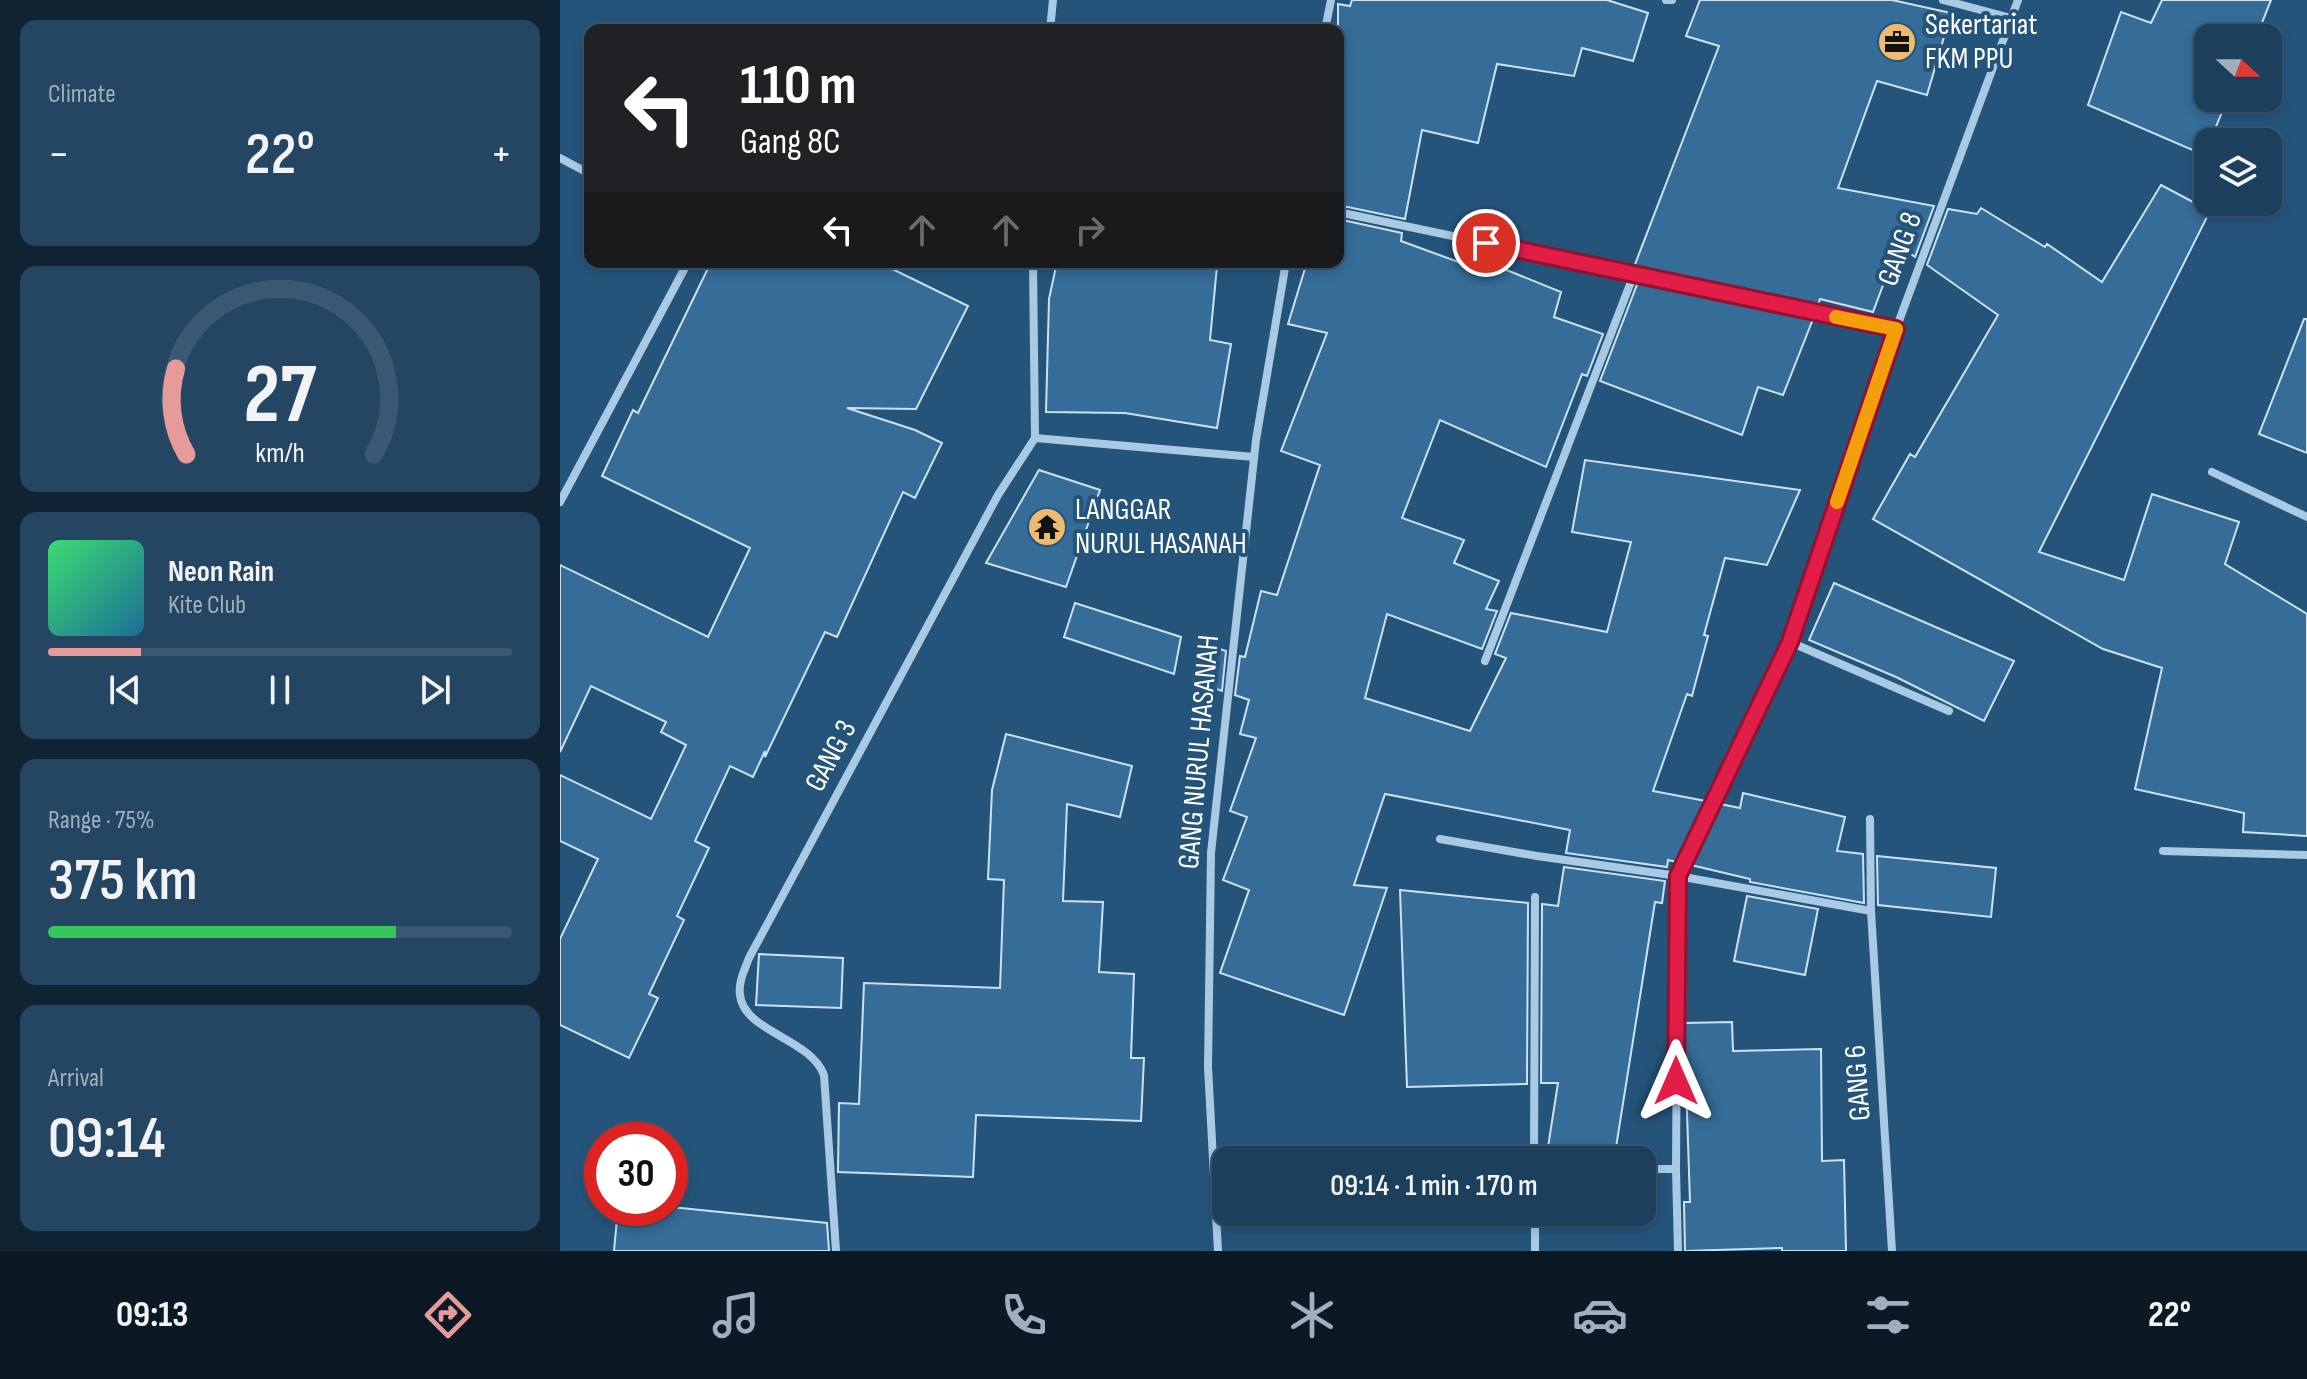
<!DOCTYPE html>
<meta charset="utf-8">
<style>
:root{--surface:#1c3f5c;--page:#254662;--text:#f1f3f6;--muted:#a0afbb;--line:#3a5872;--accent:#e69b98}
body{margin:0;font-family:"Sofia Sans Condensed",sans-serif;background:var(--page);color:var(--text);height:100vh;display:flex;flex-direction:column;font-size:30px;white-space:nowrap}
*{box-sizing:border-box;margin:0}
p{font-size:26px;color:var(--muted)}
.icon{flex:none;width:44px;height:44px;fill:none;stroke:currentColor;stroke-width:2;stroke-linecap:round;stroke-linejoin:round}
.map{position:relative;flex:1;overflow:hidden}
.side{display:flex;flex-direction:column;gap:20px;padding:20px;background:#0f2333;width:560px}
.side>*{flex:none}
.guide{position:absolute;left:24px;top:24px;width:760px;height:244px;border-radius:16px;box-shadow:0 4px 12px #0003,0 0 0 2px var(--line);background:#202124;color:#fff;overflow:hidden}
.needle{width:52px;rotate:111deg}
.tools{position:absolute;left:1634px;top:24px;display:grid;gap:16px}
.tools a{display:grid;place-items:center;width:88px;height:88px;border-radius:16px;background:var(--surface);box-shadow:0 4px 12px #0003,0 0 0 2px var(--line);font-size:40px}
.speed{position:absolute;left:24px;top:1122px;display:flex;gap:16px;font-size:40px;font-weight:700;text-align:center}
.speed>*{display:grid;place-content:center;width:104px;height:104px;border-radius:50%;background:var(--surface);box-shadow:0 4px 12px #0003,0 0 0 2px var(--line);line-height:1}
.speed .limit{border:12px solid #d22;background:#fff;color:#111}
.pin{position:absolute;display:grid;place-items:center;width:68px;height:68px;color:#fff;margin:-34px;border:4px solid #fff;border-radius:50%;box-shadow:0 2px 8px #0007}
.me{position:absolute;width:88px;margin:-44px;rotate:0deg;stroke-linejoin:round;filter:drop-shadow(0 0 6px #0008)}
.turn{display:flex;align-items:center;gap:28px;height:168px;padding:0 24px;font-size:36px}
.turn .icon{width:104px;height:104px;stroke-width:2.5}
.turn b{display:block;font-size:56px;line-height:68px}
.lanes{display:flex;align-items:center;height:76px;padding:0 24px;background:#0003;justify-content:center;gap:40px;direction:ltr}
.lanes .off{opacity:.35}
.big{font-size:60px;font-weight:600;line-height:1.1}
.side .widget{flex:1;display:flex;flex-direction:column;justify-content:center;gap:12px;min-width:0;padding:0 28px;border-radius:16px;background:var(--page)}
.side .dial{align-items:center;gap:0}
.dial svg{height:208px;overflow:visible;fill:none;stroke:var(--line);stroke-width:7;stroke-linecap:round;text-anchor:middle}
.dial text{fill:var(--text);stroke:none}
.song{display:flex;align-items:center;gap:24px}
.cover{width:96px;height:96px;border-radius:12px;background:linear-gradient(135deg,hsl(140 70% 55%),hsl(200 70% 35%))}
.played{height:8px;border-radius:4px;background:linear-gradient(90deg,var(--accent) 20%,var(--line) 20%)}
.keys{display:flex;justify-content:space-around;direction:ltr}
.heat{display:flex;justify-content:space-between;align-items:center;font-size:44px;direction:ltr}
.charge{height:12px;border-radius:6px;background:linear-gradient(90deg,#34c759 75%,var(--line) 0)}
.trip{position:absolute;left:652px;top:1146px;width:444px;height:80px;border-radius:16px;background:var(--surface);box-shadow:0 4px 12px #0003,0 0 0 2px var(--line);font-weight:600;line-height:80px;text-align:center}
.tab-bar{display:flex;height:128px;justify-content:space-around;align-items:center;background:#0b1925;color:var(--muted)}
.tab-bar .icon{width:56px;height:56px}
.tab-bar .active{color:var(--accent)}
.tab-bar b{font-size:36px;color:var(--text)}
main{display:flex;flex:1;min-height:0}
.map>svg:first-child{display:block}
.building{fill:#356c98;stroke:#cce2f4;stroke-width:2}
.lines{fill:none;stroke-linecap:round;stroke-linejoin:round}
.minor{stroke:#a9cae4;stroke-width:8}
.route-casing{stroke:#92132f;stroke-width:20}
.route{stroke:#e11d48;stroke-width:14}
.slow{stroke:#f59e0b;stroke-width:14}
.labels{text-anchor:middle;dominant-baseline:central;stroke-width:8;stroke-linejoin:round;paint-order:stroke}
.poi-label{font-size:30px;fill:#fff;stroke:#25547b;text-anchor:start}
.street-label{font-size:30px;fill:#fff;stroke:#25547b}
</style>
<main>
<section class="side">
<div class="widget"><p>Climate</p>
<div class="heat"><a>−</a><b class="big">22°</b><a>+</a></div>
</div>
<div class="widget dial"><svg viewBox="0 0 100 80">
<path d="M14 69A42 42 0 1 1 86 69"/>
<path d="M14 69A42 42 0 0 1 10 36" stroke="#e69b98"/>
<text x="50" y="56" font-size="32" font-weight="700">27</text>
<text x="50" y="72" font-size="11">km/h</text>
</svg></div>
<div class="widget">
<div class="song"><i class="cover"></i><div><b>Neon Rain</b><p>Kite Club</p></div></div>
<div class="played"></div>
<div class="keys"><svg class="icon" aria-label="previous" viewBox="0 0 24 24"><path d="M18 5L8 12l10 7zM5 5v14"/></svg><svg class="icon" aria-label="pause" viewBox="0 0 24 24"><path d="M8 5v14M16 5v14"/></svg><svg class="icon" aria-label="next" viewBox="0 0 24 24"><path d="M6 5l10 7-10 7zM19 5v14"/></svg></div>
</div>
<div class="widget"><p>Range · 75%</p><b class="big">375 km</b><div class="charge"></div></div>
<div class="widget"><p>Arrival</p><b class="big">09:14</b></div>
</section>
<div class="map">
<svg width="1747" height="1251" viewBox="0 0 1747 1251">
<rect width="100%" height="100%" fill="#25547b"/>
<path class="building" d="M792,0H1047L1088,13L1073,61L1022,48L1014,76L937,64L918,143L862,130L845,219L778,205V4L790,6Z
M1140,0H1332L1391,13L1367,95L1317,81L1278,188L1374,206L1355,257L1338,245L1313,312L1260,299L1258,305L1074,267L1159,46L1126,36Z
M1602,0H1711L1696,38H1648V98H1668L1644,155L1528,105L1561,12L1591,23Z
M1601,185L1650,211L1479,552L1564,580L1592,494L1679,522L1665,564L1747,614V836L1683,832L1684,813L1575,789L1602,668L1543,649L1313,519L1350,454L1355,457L1438,315L1367,265L1388,209L1417,214L1421,208L1485,247L1487,244L1542,282Z
M778,219L842,233L841,241L923,271L927,262L1001,292L994,317L1043,334L1027,376L1022,374L986,467L880,420L842,518L904,540L894,563L939,581L926,609L937,611L922,649L827,614L805,698L910,731L946,658L935,654L951,613L1047,632L1071,542L1012,532L1025,460L1240,490L1207,565L1165,558L1144,635L1148,636L1132,696L1127,694L1093,791L1146,801L1117,862L1108,860L1107,867L1006,853L1010,830L825,794L794,885L827,888L784,1015L660,973L689,890L663,880L687,817L670,811L696,738L680,734L689,700L675,695L680,656L685,657L701,591L717,595L760,465L721,451L767,333L728,324L747,262H778Z
M151,262H318L408,306L356,409L287,408L355,430L382,443L355,498L343,492L277,637L265,632L205,757V751L193,777L170,766L135,841L149,848L117,916L124,920L89,994L98,998L69,1058L0,1025V939L38,859L0,841V775L91,819L126,745L101,732L106,722L31,686L0,752V565L148,637L190,548L42,476L73,410L78,413Z
M497,262H607L657,266L650,340L671,344L657,428L565,413L486,412L489,299Z
M1078,282L1253,319L1223,395L1198,387L1182,435L1040,381Z
M1744,319H1747V453L1699,434Z
M479,470L540,490L506,587L426,563Z
M1274,583L1454,661L1424,721L1336,677L1249,640Z
M515,603L621,637L614,674L504,637Z
M647,645L666,651L662,691L633,681Z
M446,734L572,766L560,817L507,804L503,901L543,902L539,972L574,974L571,1058H584L581,1121L416,1115L413,1177L278,1172L279,1103L299,1104L304,983L440,988L444,880L428,879L432,790Z
M1183,793L1285,817L1277,851L1303,854L1304,903L1190,882V879L1131,865L1160,804L1180,808Z
M1317,856L1436,868L1431,917L1318,905Z
M1004,867L1105,881L1102,903L1095,902L1054,1160H986L998,1083H981L982,904L998,906Z
M840,890L968,903L967,1084L847,1087Z
M1187,896L1258,909L1245,975L1174,961Z
M199,954L283,958L281,1008L196,1005Z
M1172,1022L1173,1051L1261,1049L1262,1161L1284,1160L1286,1251H1222V1248L1125,1251L1124,1202H1130L1124,1023Z
M58,1208H121L267,1223L269,1251H54Z"/>
<g class="lines">
<path class="minor" d="M1106,0H1112
M1383,0L1451,18
M490,30L493,0
M765,30L771,0
M0,158L30,174
M778,212L1336,329
M475,438L694,457
M1652,472L1747,517
M0,502L128,262
M1230,642L1389,711
M925,661L1074,274
M880,839L977,856L1118,876L1311,911L1310,819
M1603,851L1747,855
M1311,911L1332,1251
M974,1160L975,897
M1082,1169H1116
M975,1212V1251
M276,1251L264,1075C250,1038 184,1032 180,995C178,982 185,969 189,958L438,495L475,438L473,262
M658,1251L648,1067L651,853L696,440L726,262
M1118,1251L1116,1169L1118,876L1230,642L1336,329L1458,0"/>
</g>
<g class="lines">
<defs>
<path id="route" d="M926,243L1336,329L1230,642L1118,876L1116,1081"/>
</defs>
<use href="#route" class="route-casing"/>
<use href="#route" class="route"/>
<path class="slow" d="M1276,317L1336,329L1277,502"/>
</g>
<defs>
<symbol id="office-disc" viewBox="-11 -11 22 22"><circle r="9.5" fill="#eebb6e" stroke="#25547b"/><path d="M-6-3h4V-5.5h4V-3h4V5H-6ZM-1-4.5V-3h2v-1.5ZM-6 0V1H6V0Z" fill="#111"/></symbol>
<symbol id="temple-disc" viewBox="-11 -11 22 22"><circle r="9.5" fill="#eebb6e" stroke="#25547b"/><path d="M0-6L5-2H3V0L6.5 2.5H4V6H1.5V3h-3V6H-4V2.5H-6.5L-3 0V-2H-5Z" fill="#111"/></symbol>
</defs>
<g fill-rule="evenodd">
<use href="#office-disc" x="1315" y="20" width="44" height="44"/>
<use href="#temple-disc" x="465" y="505" width="44" height="44"/>
</g>
<g class="labels">
<g class="poi-label">
<text x="1365" y="25">Sekertariat<tspan x="1365" dy="34">FKM PPU</tspan></text>
<text x="515" y="510">LANGGAR<tspan x="515" dy="34">NURUL HASANAH</tspan></text>
</g>
<g class="street-label">
<text transform="translate(1340 249) rotate(-70)">GANG 8</text>
<text transform="translate(639 752) rotate(-85)">GANG NURUL HASANAH</text>
<text transform="translate(271 756) rotate(-62)">GANG 3</text>
<text transform="translate(1298 1083) rotate(-94)">GANG 6</text>
</g>
</g>
</svg>
<div class="tools">
<a><svg class="needle" viewBox="-14 -14 28 28"><path d="M0-13l5 13h-10z" fill="#e53935"/><path d="M0 13l5-13h-10z" fill="#a0afbb"/></svg></a>
<a><svg class="icon" aria-label="layers" viewBox="0 0 24 24"><path d="M12 4l9 5-9 5-9-5zM3 14l9 5 9-5"/></svg></a>
</div>
<div class="speed"><div class="limit">30</div></div>
<div class="pin" style="left:926px;top:243px;background:#d93025"><svg class="icon" aria-label="arrive" viewBox="0 0 24 24"><path d="M6 21V4h12l-3 4 3 4H6"/></svg></div>
<svg class="me" style="left:1116px;top:1081px" viewBox="-20 -20 40 40"><path d="M0-17L14 15 0 8-14 15z" fill="#e11d48" stroke="#fff" stroke-width="4"/></svg>
<div class="trip">09:14 · 1 min · 170 m</div>
<div class="guide">
<div class="turn"><svg class="icon" aria-label="left" viewBox="0 0 24 24"><path d="M17 20v-9H6M10 6l-5 5 5 5"/></svg><div><b>110 m</b>Gang 8C</div></div>
<div class="lanes"><svg class="icon" aria-label="left" viewBox="0 0 24 24"><path d="M17 20v-9H6M10 6l-5 5 5 5"/></svg><svg class="icon off" aria-label="ahead" viewBox="0 0 24 24"><path d="M12 20V5M6 11l6-6 6 6"/></svg><svg class="icon off" aria-label="ahead" viewBox="0 0 24 24"><path d="M12 20V5M6 11l6-6 6 6"/></svg><svg class="icon off" aria-label="right" viewBox="0 0 24 24"><path d="M7 20v-9h11M14 6l5 5-5 5"/></svg></div>
</div>
</div>
</main>
<nav class="tab-bar">
<b>09:13</b>
<svg class="icon active" aria-label="directions" viewBox="0 0 24 24"><path d="M12 3l9 9-9 9-9-9zM9 14v-3h6M13 9l2 2-2 2"/></svg>
<svg class="icon" aria-label="music" viewBox="0 0 24 24"><path d="M9 18V5l10-2v13"/><circle cx="6" cy="18" r="3"/><circle cx="16" cy="16" r="3"/></svg>
<svg class="icon" aria-label="phone" viewBox="0 0 24 24"><path d="M5 4h4l2 5-3 2q2 4 5 5l2-3 5 2v4C11 20 4 13 5 4z"/></svg>
<svg class="icon" aria-label="climate" viewBox="0 0 24 24"><path d="M12 3v18M4 7l16 10M4 17L20 7"/></svg>
<svg class="icon" aria-label="car" viewBox="0 0 24 24"><path d="M5 17H2v-5l4-1 3-4h7l3 4 3 1v5h-3M9 17h6M6 11h13"/><circle cx="7" cy="17" r="2"/><circle cx="17" cy="17" r="2"/></svg>
<svg class="icon" aria-label="filters" viewBox="0 0 24 24"><path d="M4 7h16M4 17h16"/><circle cx="9" cy="7" r="2"/><circle cx="15" cy="17" r="2"/></svg>
<b>22°</b>
</nav>
